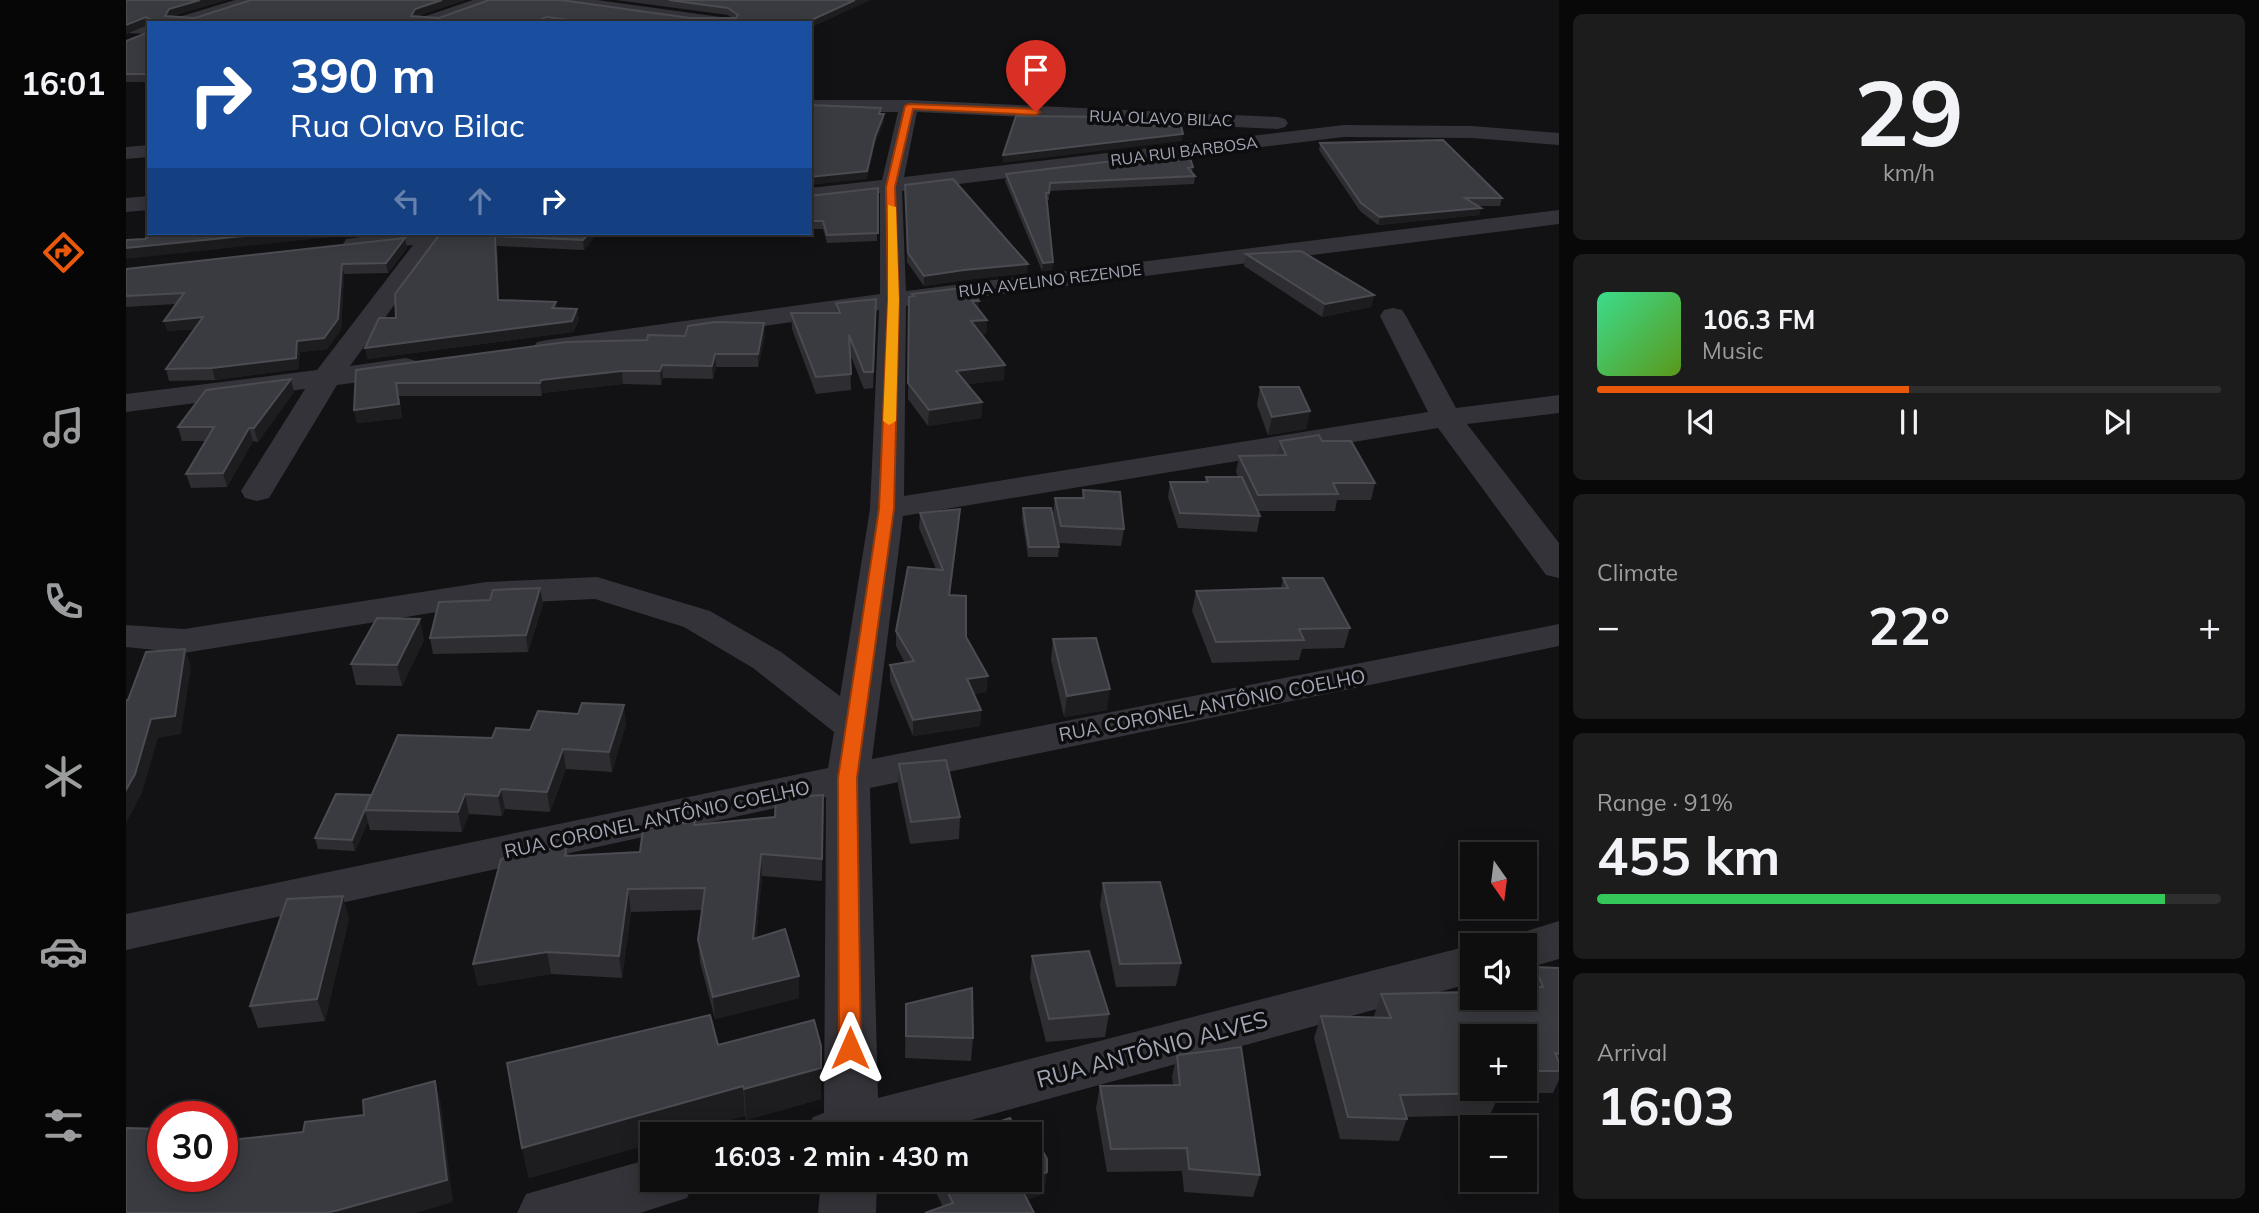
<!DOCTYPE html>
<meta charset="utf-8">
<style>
:root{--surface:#0e0e0f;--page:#1c1c1d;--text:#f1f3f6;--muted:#9b9c9e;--line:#2e2e2f;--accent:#ea580c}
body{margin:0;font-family:Mulish,sans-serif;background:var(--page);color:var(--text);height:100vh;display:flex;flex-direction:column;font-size:26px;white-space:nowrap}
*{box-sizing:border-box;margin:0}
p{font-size:23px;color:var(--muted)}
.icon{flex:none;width:38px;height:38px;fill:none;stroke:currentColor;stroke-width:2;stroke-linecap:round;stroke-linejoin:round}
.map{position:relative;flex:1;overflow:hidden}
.details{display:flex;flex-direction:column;gap:14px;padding:14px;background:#080808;width:700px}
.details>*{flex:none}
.top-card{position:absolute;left:21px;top:21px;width:665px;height:214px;border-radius:0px;box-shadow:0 4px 18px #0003,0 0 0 2px var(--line);background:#1a4fa0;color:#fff;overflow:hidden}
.needle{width:46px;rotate:166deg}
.buttons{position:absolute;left:1334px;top:842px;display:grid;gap:14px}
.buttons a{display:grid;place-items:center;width:77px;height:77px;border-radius:0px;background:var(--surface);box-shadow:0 4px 18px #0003,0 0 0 2px var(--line);font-size:35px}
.speed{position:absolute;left:21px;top:1101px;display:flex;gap:14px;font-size:35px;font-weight:700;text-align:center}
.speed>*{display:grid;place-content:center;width:91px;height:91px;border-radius:50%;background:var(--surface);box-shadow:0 4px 18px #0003,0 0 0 2px var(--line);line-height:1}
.speed .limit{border:10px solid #d22;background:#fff;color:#111}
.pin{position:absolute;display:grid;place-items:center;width:60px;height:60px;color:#fff;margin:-72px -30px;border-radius:50% 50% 50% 0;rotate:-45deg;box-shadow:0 0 7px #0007}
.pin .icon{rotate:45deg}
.me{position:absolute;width:77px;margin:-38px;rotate:0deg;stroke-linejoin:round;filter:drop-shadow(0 0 5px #0008)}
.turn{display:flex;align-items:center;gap:24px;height:147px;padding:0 28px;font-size:32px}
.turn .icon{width:91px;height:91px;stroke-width:2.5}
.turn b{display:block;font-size:49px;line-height:60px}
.lanes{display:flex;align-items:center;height:66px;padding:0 28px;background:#0003;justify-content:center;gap:35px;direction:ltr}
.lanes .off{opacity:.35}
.big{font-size:52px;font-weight:700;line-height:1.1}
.details .tile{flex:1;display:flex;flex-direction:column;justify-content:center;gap:10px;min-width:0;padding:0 24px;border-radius:10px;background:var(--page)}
.details .dial{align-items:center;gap:0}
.dial b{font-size:91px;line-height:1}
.song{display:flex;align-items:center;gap:21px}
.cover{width:84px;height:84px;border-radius:10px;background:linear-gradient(135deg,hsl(150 70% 55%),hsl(90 70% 35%))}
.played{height:7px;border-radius:4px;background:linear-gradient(90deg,var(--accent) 50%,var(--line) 50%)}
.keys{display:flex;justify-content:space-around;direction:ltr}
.heat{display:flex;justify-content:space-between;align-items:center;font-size:38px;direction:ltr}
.charge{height:10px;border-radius:5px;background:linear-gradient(90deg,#34c759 91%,var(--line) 0)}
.trip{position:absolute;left:514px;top:1122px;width:402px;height:70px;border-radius:0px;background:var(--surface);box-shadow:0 4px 18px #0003,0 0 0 2px var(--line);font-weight:700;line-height:70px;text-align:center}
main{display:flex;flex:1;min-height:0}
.tab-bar{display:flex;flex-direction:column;width:126px;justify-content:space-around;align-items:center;background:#060606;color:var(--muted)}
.tab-bar .icon{width:49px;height:49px}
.tab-bar .on{color:var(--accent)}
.tab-bar b{font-size:32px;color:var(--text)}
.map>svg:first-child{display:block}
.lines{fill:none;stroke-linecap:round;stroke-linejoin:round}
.minor{fill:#333339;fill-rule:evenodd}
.wall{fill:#2e2e32;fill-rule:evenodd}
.shaded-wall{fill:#1d1d20}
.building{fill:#3a3b40;stroke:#4b4c52;stroke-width:2}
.route{fill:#ea580c;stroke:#983908;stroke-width:2}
.slow{fill:#f59e0b}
.labels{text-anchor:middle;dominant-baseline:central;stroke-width:7;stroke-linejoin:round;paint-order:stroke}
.far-street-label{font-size:16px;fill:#a3a7b5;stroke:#0d0d0f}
.street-label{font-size:19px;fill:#a3a7b5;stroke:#0d0d0f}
.near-street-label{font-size:23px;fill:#a3a7b5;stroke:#0d0d0f}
</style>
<main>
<nav class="tab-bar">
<b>16:01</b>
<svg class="icon on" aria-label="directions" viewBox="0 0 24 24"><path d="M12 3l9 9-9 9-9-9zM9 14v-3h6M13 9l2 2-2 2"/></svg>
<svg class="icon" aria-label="music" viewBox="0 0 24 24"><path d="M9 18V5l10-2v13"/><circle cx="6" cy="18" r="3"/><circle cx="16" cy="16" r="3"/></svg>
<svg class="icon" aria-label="phone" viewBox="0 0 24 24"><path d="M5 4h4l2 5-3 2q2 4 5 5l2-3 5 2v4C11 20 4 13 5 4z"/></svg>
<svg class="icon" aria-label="climate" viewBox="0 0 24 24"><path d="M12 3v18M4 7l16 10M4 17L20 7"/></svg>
<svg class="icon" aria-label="car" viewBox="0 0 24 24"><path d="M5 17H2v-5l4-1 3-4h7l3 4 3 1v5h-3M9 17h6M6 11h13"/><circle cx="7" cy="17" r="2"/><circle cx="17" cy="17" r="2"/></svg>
<svg class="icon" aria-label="filters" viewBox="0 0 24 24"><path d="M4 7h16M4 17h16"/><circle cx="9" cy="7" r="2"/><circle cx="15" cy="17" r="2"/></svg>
</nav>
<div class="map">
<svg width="1433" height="1213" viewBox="0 0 1433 1213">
<rect width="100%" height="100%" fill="#121214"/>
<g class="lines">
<path class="minor" d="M109,0H133L131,3L70,23H44L46,19Z
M347,0H370L368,3L313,23H289L291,19Z
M428,0H471L602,18L610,23H565L436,5Z
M0,23L23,24V34L0,33Z
M684,100H783L1152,117L1159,119L1162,123L1159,127L1152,129L791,112L778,177L1218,125L1346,126L1433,133V145L1346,138L1218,137L776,191L780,291L1433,210V224L780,306L778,496L1302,412L1254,316L1258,310L1267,308L1276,310L1280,316L1330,408L1433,395V413L1341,424L1433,543V578L1420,575L1312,428L777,516L746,759L1433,624V646L744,788L752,1098L1346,945V983L794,1134H679L687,1117L698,1113L700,797L0,950V914L702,768L708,732L627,668L558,627L469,599L360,604L58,653L0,647V625L58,629L360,582L471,577L584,611L655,652L714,696L744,509L753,310L421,356L411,354L407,348L411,342L421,340L754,294V193L684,202V188L756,180L772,112H684Z
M23,145V157L0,159V147Z
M23,196V210L0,212V198Z
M265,233H341L337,238L314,242L224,366L280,358L290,361L294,367L290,373L280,376L211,385L143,498L131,501L119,498L115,491L179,389L0,412V394L191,370L287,245L229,251L220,249L217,244L220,239Z
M1433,921V959L1398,969V945H1376L1381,937Z
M527,1158V1180H569L561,1198L514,1213H391L400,1194Z
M695,1180H751L750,1213H692Z"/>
</g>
<path class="wall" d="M0,0H100L46,16L69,18L125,0H339L291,16L313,18L363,0L564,18H606L602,15L490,0H745L684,23H23V25L0,34Z
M23,32V82H0V41Z
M1194,143L1376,198L1374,206H1352L1355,208L1353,215L1252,225L1234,211L1193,150Z
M1067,167L1066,172L1069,176L1068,184L923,191V200H920L927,262L926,270L916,271L879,181L880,174Z
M779,185L901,273L838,280L798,286L781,262Z
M752,188L751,241L701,243L697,229H684V196Z
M323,233H470L468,237L458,250L371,246L373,300L430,302V308L453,320L447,332L241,359L270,318Z
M279,238L281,248L262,273L218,274L215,330L201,349L174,352L172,369L89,380L43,381L40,369L69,329L41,331L50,304L0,307V269Z
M1120,254L1248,295L1245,307L1196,317L1118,266Z
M786,294L853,309L861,320L860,334L856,335L878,380L841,384L856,402L855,418L802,426L782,399L783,297H786Z
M710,303L750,315L747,388L738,389L724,354L725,390L690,394L666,329L665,313H710Z
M559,336H639L632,367H590L587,379L537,378L535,385L497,384L416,393V396H273L276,418L231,423L228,410L230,370Z
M1134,387L1184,411L1180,429L1142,435L1131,405Z
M168,392L132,442L127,441L101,487L65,488L60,474L80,441H56L52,427Z
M1154,441H1196L1249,483L1245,500H1211L1209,511H1132L1134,516L1131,532L1052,528L1042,497L1044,482H1079L1080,477H1112L1110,472L1113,456L1152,455Z
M957,490L998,529L995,546L933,543L927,514L929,498H956Z
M897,508L933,547L932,557H902L896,518Z
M834,509L833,524L824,595L861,692L848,694L855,710L854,726L787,736L764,681V665L779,663L770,646V631L810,569L793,528L794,513Z
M1157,578L1224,628L1218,648L1176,649L1173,660L1086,663L1066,611L1070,591L1155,589Z
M414,588L417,604L402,652L307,654L304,638L364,600Z
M927,639L981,710L938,717L925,660Z
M298,640L276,686L230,685L225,664Z
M500,724L486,772L440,769L424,812L379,809L376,816L343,814L336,832L244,830L242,822L229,851L192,849L189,838L245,795L366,738L404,730Z
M773,764L834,817L833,839L784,844L772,786Z
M697,817L696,881L636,876L630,938L673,976V998L589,1019L574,962L572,940L576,910L505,912L496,978L425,974L352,986L347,964L441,845L443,856L514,852L569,825Z
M977,883L1055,963L1050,986L990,987L974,905Z
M223,918L199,1021L132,1028L124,1006Z
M906,956L983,1014L979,1037L920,1042L904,978Z
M1409,967L1433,968V1080L1427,1093H1374L1364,1115L1281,1117V1119L1273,1141L1214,1139L1188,1038L1195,1016L1248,1018V1016L1255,994L1339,992L1341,987H1401ZM1398,1036V1088H1346Z
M780,1004L847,1038L845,1061L779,1058Z
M592,1045L695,1099L620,1120L619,1116L527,1134V1143L403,1178L396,1148Z
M1051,1055L1134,1175L1127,1197L1058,1192L1056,1171L981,1172L970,1108L974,1086L1047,1085L1046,1077Z
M921,1172L918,1194L817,1207L804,1180H905Z"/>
<path class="shaded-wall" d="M74,0H100L45,16H39L43,9Z
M316,0H339L290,17L285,16L289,9Z
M729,0H745L684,28V23H679Z
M20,17L22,25L0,34V25Z
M421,17L422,23H406Z
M758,114V122L749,144L741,179L684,185V177L749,137Z
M1057,134L1056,141L876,163L877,155Z
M1355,208L1353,215L1252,225L1254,217Z
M147,233H243L0,259V248Z
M463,233H470L468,237L458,250L457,240Z
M369,236L371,246L373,311L372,300Z
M279,238L281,248L262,273L260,263Z
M927,262L926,270L916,271L917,263Z
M216,264L218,274L215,330L201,349L174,352L172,369L89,380L86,368L171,341Z
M902,264L901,273L838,280L798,286V276L838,270Z
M1248,295L1245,307L1196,317L1199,304Z
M846,301H853L852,315Z
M451,309L453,320L447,332L241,359L239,348Z
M77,317L80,328L41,331L38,321Z
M861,320L860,334L844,336L845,321Z
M638,323L639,336L632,367V354Z
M589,354L590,367L587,379L586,366Z
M536,365L537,378L535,385L534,371Z
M879,365L878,380L829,386L830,371Z
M496,371L497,384L416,393V396L414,383L415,380Z
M165,379L168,392L132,442L128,428Z
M270,383L276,418L231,423L228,410Z
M856,402L855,418L802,426L803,410Z
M1184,411L1180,429L1142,435L1146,417Z
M123,428L127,441L101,487L97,473Z
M834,509L833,524L822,610L823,595Z
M414,588L417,604L402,652L400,635Z
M294,619L298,640L276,686L271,665Z
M59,649L65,667L55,734L32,738L16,793L0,823V790L25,719Z
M862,676L861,692L840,695L841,679Z
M984,689L981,710L938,717L941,696Z
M498,705L500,724L486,772L483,752Z
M855,710L854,726L787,736V720Z
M437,749L440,769L424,812L421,792Z
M375,789L379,809L376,816L372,796Z
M339,794L343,814L336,832L332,812Z
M239,811L242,822L229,851L226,840Z
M635,854L636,876L628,961L627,939Z
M502,889L505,912L496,978L493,956Z
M217,896L223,918L199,1021L191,999Z
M421,952L425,974L352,986L347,964Z
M673,976V998L589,1019L587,997Z
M695,1046V1099L620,1120L618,1089Z
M309,1081L315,1104L327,1202L290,1213H210L209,1211Z
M617,1086L619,1116L558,1134H527V1143L403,1178L396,1148Z
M921,1172L918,1194L889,1204L892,1182L899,1180H905V1178Z"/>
<path class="building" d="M0,0H74L43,9L39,16L69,18L125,0H316L289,9L285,16L313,18L363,0H435L564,18H610L612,15L602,8L543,0H729L679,23H466L421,17L406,23H23L24,19L20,17L0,25Z
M23,32V74H0V41Z
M684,105L755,108L753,114H758L749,137L741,171L684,177Z
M890,116L993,117L995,125L1055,126L1057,134L877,155Z
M1317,140L1376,198H1339L1355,208L1254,217L1235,203L1194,143Z
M1062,152L1067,167L1062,168L1069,176L924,183L923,193H920L927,262L917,263L880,174Z
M827,179L902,264L838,270L798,276L782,253L779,185Z
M752,188V233L701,235L697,221H684V196Z
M25,233H147L0,248V240L19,239Z
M323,233H463L457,240L369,236L372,300L430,302L426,308L451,309L446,321L239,348L253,318H270L269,294L314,234Z
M279,238L260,263L216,264L212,319L198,338L171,341L170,358L86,368L40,369L77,317L38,321L58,293L0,296V269Z
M1175,251L1248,295L1199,304L1120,254Z
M843,287L853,301H846L861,320L845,321L879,365L830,371L856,402L803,410L782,383L783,297L788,296L786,294Z
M750,299L747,372H738L723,335L725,374L690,377L665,313H714L710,303Z
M589,322L638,323L632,354H589L586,366L536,365L534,371H496L415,380L414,383H270L273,404L228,410L230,370L440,342L521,340L522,335L559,336L562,326Z
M165,379L128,428H123L97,473L60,474L88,427H52L80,390Z
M1134,387H1173L1184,411L1146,417Z
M1193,435L1196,441H1225L1249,483H1207L1212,494L1132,495L1113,456L1160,455L1154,441Z
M1080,477H1116L1134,516L1054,513L1044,482H1082Z
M957,490L994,492L998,529L935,526L929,498H958Z
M897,508H925L933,547H903Z
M834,509L823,595L840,596V637L862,676L841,679L855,710L787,720L764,665L788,661L770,631L782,567L817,570L794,513Z
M1157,578H1197L1224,628L1173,629L1178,640L1090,642L1070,591L1162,588Z
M414,588L400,635L304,638L313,602L364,600L367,590Z
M251,618L294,619L271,665L225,664Z
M970,638L984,689L941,696L927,639Z
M59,649L49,716L25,719L9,774L0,790V700H2L20,652Z
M456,703L498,705L483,752L437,749L421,792L375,789L372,796L339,794L332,812L239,810L272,735L366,738L370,728L404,730L412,711L452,714Z
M820,760L834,817L785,822L773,764Z
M210,794L245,795L226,840L189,838Z
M697,795L696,859L635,854L627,939L659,929L673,976L587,997L572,940L579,888L502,889L493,956L421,952L347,964L375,859L441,845L439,856L514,852L517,829L569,821L568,825L649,817L650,798Z
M1034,882L1055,963L994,964L977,883Z
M217,896L191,999L124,1006L161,899Z
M963,951L983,1014L923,1019L906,956Z
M1409,967L1433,968V1054L1429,1053L1433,1062V1071H1398V1036H1346V1088H1372L1374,1093L1274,1095L1281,1119L1222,1117L1195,1016L1265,1018L1255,994L1343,992L1341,987H1346V998H1398V987H1417Z
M846,988L847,1038L780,1036V1004Z
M584,1015L592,1045L688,1020L695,1046V1068L618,1089L617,1086L396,1148L381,1063Z
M1115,1047L1134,1175L1063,1169L1061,1148L985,1149L974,1086L1054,1085L1051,1055Z
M309,1081L321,1180L209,1211L199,1213H0V1128L37,1129V1176H96V1141L177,1132L179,1122L238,1115L237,1100Z
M884,1118L892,1134H836Z
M909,1137L921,1159V1172L905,1178V1139Z
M816,1180H899L892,1182L908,1213H799L827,1203Z"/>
<path class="route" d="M783,104L910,109L914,112L910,115L787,109L769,187L773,300L768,509L731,778L735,1048L732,1055L724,1057L716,1055L713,1048L712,778L753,509L762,300L760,187L779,106Z"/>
<path class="slow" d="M762,205L770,207L773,300L770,421L763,425L757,421L762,300Z"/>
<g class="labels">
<g class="far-street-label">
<text transform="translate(1035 118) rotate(2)">RUA OLAVO BILAC</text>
<text transform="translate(1058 151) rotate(-7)">RUA RUI BARBOSA</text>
<text transform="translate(924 280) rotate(-7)">RUA AVELINO REZENDE</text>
</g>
<g class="street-label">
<text transform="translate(1086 705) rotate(-11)">RUA CORONEL ANTÔNIO COELHO</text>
<text transform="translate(531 819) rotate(-12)">RUA CORONEL ANTÔNIO COELHO</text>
</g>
<g class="near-street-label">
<text transform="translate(1026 1049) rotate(-15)">RUA ANTÔNIO ALVES</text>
</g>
</g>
</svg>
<div class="buttons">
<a><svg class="needle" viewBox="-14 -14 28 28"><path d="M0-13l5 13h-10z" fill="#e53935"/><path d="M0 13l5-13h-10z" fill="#9b9c9e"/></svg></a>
<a><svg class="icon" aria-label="sound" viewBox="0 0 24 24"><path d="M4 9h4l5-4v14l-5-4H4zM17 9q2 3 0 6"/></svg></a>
<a>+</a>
<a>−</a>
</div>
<div class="speed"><div class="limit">30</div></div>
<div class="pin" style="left:910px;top:112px;background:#d93025"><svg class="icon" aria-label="arrive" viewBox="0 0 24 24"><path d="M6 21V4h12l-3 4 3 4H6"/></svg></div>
<svg class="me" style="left:724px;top:1048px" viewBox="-20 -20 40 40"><path d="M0-17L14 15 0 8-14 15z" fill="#ea580c" stroke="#fff" stroke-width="4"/></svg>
<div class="trip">16:03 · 2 min · 430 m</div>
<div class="top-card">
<div class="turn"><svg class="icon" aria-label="right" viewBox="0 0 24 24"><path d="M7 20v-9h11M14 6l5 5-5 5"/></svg><div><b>390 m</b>Rua Olavo Bilac</div></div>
<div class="lanes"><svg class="icon off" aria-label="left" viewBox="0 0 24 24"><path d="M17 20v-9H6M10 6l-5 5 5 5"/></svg><svg class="icon off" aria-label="ahead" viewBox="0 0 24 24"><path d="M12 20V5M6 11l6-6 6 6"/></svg><svg class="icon" aria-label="right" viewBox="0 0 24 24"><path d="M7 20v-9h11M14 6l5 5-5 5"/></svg></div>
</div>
</div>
<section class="details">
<div class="tile dial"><b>29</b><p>km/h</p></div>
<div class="tile">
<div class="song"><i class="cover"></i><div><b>106.3 FM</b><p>Music</p></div></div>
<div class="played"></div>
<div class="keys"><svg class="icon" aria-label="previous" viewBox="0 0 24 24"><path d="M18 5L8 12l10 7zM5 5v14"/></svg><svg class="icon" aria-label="pause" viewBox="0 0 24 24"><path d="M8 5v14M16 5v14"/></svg><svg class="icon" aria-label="next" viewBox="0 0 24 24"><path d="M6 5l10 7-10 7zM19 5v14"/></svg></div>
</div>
<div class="tile"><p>Climate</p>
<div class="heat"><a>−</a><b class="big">22°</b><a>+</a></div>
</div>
<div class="tile"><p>Range · 91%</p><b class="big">455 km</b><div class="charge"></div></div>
<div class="tile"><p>Arrival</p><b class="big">16:03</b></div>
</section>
</main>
